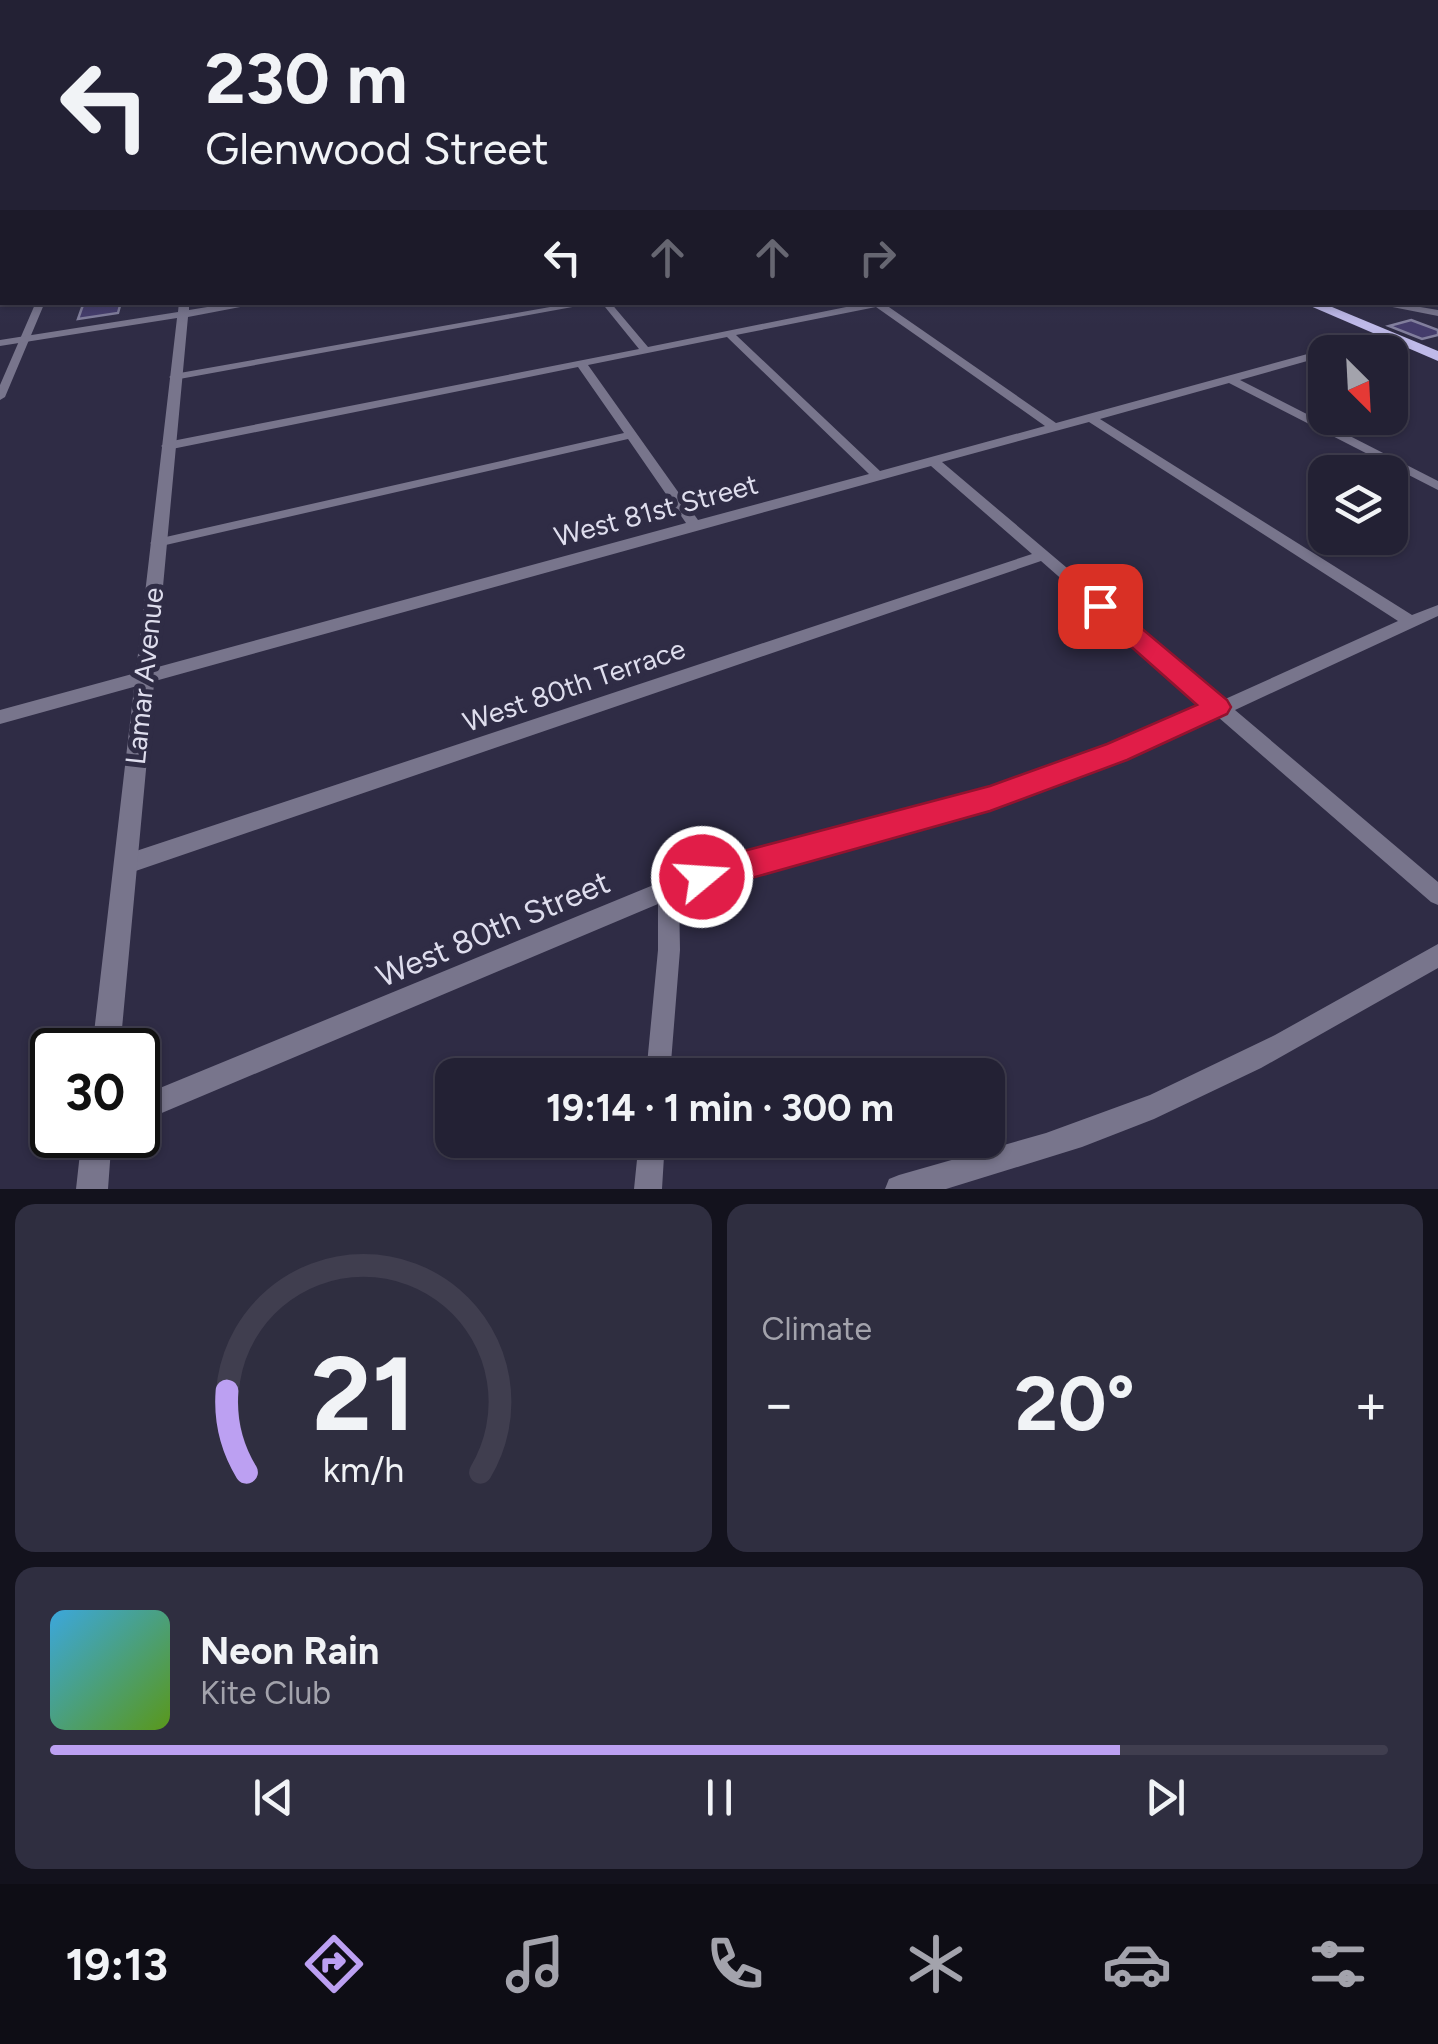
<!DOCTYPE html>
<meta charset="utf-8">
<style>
:root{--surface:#232134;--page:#2f2e40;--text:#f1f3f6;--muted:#a3a3ac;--line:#403e4f;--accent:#bca0f2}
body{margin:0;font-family:Figtree,sans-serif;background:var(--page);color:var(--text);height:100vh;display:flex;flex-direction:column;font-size:38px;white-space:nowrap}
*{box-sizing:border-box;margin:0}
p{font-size:32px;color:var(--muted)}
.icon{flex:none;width:55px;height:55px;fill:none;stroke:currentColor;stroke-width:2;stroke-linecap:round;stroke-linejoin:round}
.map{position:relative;height:1189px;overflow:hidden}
.drawer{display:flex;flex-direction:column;gap:15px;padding:15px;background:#13121d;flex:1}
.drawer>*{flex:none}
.top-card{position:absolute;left:0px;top:0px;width:1440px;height:305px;box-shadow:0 2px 8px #0004,0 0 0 2px var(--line);background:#232134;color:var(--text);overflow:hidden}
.needle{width:65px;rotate:156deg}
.fabs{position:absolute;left:1308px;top:335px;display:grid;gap:20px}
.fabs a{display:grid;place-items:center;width:100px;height:100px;border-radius:20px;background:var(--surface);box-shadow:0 2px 8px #0004,0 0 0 2px var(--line);font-size:50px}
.speed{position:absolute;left:30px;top:1028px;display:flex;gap:20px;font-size:50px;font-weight:700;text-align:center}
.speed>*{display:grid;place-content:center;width:130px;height:130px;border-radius:50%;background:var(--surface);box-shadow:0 2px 8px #0004,0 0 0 2px var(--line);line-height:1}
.speed .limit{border:5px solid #111;border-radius:15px;background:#fff;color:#111}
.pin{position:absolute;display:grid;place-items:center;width:85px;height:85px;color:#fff;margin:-42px;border-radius:20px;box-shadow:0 5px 15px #0006}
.me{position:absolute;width:110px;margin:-55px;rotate:72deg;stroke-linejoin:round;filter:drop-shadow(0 0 8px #0008)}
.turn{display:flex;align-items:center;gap:35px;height:210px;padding:0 40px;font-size:45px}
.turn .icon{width:130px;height:130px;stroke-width:2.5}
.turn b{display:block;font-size:70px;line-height:85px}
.lanes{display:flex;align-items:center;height:95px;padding:0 40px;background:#0003;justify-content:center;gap:50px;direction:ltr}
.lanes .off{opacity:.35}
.big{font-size:75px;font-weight:700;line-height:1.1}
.drawer .card{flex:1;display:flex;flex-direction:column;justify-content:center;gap:15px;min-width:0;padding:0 35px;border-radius:20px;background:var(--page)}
.drawer .dial{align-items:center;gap:0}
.dial svg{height:260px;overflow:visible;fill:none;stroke:var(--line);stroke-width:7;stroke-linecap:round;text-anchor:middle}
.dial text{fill:var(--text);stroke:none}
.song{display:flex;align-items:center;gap:30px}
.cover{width:120px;height:120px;border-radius:15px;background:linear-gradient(135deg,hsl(200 70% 55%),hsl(90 70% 35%))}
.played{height:10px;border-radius:5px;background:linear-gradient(90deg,var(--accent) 80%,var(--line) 80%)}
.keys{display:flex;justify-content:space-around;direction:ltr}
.heat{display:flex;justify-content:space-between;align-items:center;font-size:55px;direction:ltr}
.drawer .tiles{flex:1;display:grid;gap:15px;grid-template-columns:1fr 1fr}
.card:last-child{grid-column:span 2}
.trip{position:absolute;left:435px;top:1058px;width:570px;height:100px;border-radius:20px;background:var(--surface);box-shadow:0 2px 8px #0004,0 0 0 2px var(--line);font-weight:700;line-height:100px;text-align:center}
.tab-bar{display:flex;height:160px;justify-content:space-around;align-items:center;background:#0e0d15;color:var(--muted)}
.tab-bar .icon{width:70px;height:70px}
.tab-bar .selected{color:var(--accent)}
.tab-bar b{font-size:45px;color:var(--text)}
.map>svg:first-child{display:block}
.building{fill:#443c6b;stroke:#827f9d;stroke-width:2.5}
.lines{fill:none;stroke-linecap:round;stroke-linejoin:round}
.minor{fill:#78758c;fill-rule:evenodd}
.tertiary{fill:#78758c;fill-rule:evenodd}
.primary{fill:#bfbae9;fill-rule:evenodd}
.route{fill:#e11d48;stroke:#92132f;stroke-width:2.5}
.labels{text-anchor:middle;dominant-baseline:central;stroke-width:10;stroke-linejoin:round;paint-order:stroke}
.street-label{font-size:28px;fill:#dedded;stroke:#2f2c45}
.near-street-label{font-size:32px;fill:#dedded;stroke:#2f2c45}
</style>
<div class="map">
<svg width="1438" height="1189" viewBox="0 0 1438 1189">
<rect width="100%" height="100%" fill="#2f2c45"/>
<path class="building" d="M84,302H121L118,313L78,319Z
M1411,320L1438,330V335L1422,339L1389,326Z"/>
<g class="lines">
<path class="minor" d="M0,172H2V176H0Z
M0,195H2V199L0,200Z
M36,302H45L5,397L0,400V385Z
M578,302H600L174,380L169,377L174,374Z
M601,302H610L648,347L871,302H891L886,305L1056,423L1322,350L1391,334V338L1336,352H1325V356L1240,380L1438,481V490L1229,383L1100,419L1412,615L1438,605V616L1235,710L1438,882V905L1431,902L1218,717C1137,753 1054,789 968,814C872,843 773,862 679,895L680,950L670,1075H646L658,950V904L138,1123V1097L668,879C768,846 870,826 971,796C1052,773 1130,740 1207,707L1041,561L124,875L117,872L114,865L117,858L124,855L1032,554L931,466L0,724V710L686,523L628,439L157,547L150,543L157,539L624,433L578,367L167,450L161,446L167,442L639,349ZM876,307L1045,426L880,471L736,335ZM727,337L869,474L698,520L588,365ZM1089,422L1398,621L1223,700L942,462Z
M1367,302H1391L1438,310V316Z
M1438,944V968L1261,1068L1154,1119L1082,1147L946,1189H885L889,1179L899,1175L1046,1133L1150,1095L1275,1035Z
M639,1140H665L662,1189H634Z"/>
<path class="tertiary" d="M179,302H189V310L238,302H266L188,317L120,1050H92L177,318L0,346V340L178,312Z
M82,1135H112L108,1189H76Z"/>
<path class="primary" d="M1301,302H1320L1438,351V361Z"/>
</g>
<linearGradient id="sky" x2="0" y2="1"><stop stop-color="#1a1826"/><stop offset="0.49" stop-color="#474b68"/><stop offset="1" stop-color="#474b68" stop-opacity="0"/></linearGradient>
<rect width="1438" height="325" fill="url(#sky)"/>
<path class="route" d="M1100,598L1109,601L1227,700L1231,707L1227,714L1127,760L990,811L702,892L690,887L686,877L690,866L702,862L990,786L1107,744L1197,705L1092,612L1089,606L1092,601Z"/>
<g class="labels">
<g class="street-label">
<text transform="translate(656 510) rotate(-15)">West 81st Street</text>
<text transform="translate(144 676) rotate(-84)">Lamar Avenue</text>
<text transform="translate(574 685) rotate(-19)">West 80th Terrace</text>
</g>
<g class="near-street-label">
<text transform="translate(493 929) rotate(-23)">West 80th Street</text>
</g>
</g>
</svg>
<div class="fabs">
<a><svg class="needle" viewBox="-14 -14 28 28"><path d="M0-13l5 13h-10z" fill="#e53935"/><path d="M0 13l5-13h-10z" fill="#a3a3ac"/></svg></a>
<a><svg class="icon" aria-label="layers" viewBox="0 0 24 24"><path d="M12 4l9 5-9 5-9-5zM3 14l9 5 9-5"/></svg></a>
</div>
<div class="speed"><div class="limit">30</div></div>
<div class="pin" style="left:1100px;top:606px;background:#d93025"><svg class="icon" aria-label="arrive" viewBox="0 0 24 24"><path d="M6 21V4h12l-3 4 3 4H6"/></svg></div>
<svg class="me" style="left:702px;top:877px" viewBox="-20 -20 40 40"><circle r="17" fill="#e11d48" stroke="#fff" stroke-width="3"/><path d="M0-11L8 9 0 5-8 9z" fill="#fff"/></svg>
<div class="trip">19:14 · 1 min · 300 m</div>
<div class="top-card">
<div class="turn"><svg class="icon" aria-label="left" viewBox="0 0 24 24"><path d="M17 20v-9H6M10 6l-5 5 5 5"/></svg><div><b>230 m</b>Glenwood Street</div></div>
<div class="lanes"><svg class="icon" aria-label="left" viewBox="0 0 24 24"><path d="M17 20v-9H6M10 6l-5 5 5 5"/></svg><svg class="icon off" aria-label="ahead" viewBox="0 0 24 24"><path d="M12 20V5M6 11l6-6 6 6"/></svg><svg class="icon off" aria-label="ahead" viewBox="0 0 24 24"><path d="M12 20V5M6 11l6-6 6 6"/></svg><svg class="icon off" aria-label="right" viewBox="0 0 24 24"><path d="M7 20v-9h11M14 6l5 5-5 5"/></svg></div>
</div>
</div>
<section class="drawer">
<div class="tiles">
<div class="card dial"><svg viewBox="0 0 100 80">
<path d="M14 69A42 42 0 1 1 86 69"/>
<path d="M14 69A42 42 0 0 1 8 44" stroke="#bca0f2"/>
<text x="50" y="56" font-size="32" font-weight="700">21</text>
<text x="50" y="72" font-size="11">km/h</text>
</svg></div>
<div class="card"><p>Climate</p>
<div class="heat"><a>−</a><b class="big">20°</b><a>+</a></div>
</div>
<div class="card">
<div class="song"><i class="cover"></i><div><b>Neon Rain</b><p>Kite Club</p></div></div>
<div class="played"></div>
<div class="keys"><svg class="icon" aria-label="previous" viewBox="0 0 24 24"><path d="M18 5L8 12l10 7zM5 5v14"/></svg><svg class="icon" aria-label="pause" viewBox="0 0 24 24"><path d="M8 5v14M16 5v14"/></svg><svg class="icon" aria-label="next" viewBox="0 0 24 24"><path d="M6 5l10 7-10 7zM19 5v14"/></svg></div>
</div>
</div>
</section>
<nav class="tab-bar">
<b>19:13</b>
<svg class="icon selected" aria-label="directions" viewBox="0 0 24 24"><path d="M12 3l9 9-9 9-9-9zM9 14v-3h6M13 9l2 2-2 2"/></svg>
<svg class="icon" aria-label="music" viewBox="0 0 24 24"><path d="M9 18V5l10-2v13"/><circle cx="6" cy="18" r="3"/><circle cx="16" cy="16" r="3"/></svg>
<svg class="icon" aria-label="phone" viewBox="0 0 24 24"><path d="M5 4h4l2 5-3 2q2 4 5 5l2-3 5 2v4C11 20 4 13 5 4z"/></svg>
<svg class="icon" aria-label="climate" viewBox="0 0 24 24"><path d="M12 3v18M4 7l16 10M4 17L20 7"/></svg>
<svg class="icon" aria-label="car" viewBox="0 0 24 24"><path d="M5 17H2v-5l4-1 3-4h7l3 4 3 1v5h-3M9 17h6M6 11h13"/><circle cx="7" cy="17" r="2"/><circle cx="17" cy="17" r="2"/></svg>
<svg class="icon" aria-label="filters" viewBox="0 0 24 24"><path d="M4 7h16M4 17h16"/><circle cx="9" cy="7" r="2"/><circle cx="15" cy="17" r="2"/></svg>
</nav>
